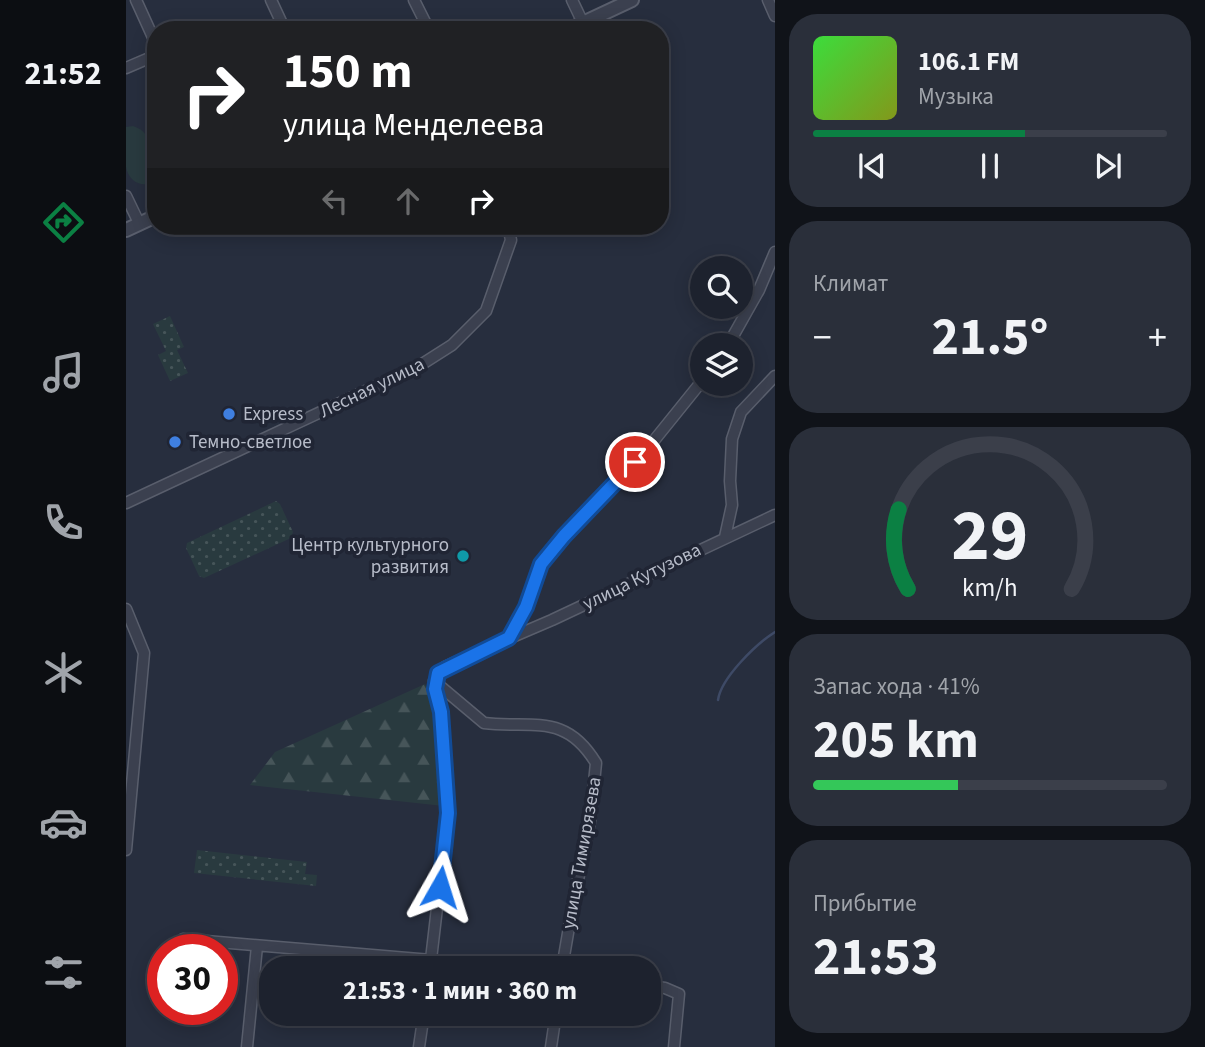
<!DOCTYPE html>
<html lang="ru">
<meta charset="utf-8">
<style>
:root{--surface:#1d222e;--page:#2a2f3a;--text:#f1f3f6;--muted:#a0a4aa;--line:#3b3f4a;--accent:#0b8043}
body{margin:0;font-family:"Source Sans 3",sans-serif;background:var(--page);color:var(--text);height:100vh;display:flex;flex-direction:column;font-size:26px;white-space:nowrap}
*{box-sizing:border-box;margin:0}
p{font-size:23px;color:var(--muted)}
.icon{flex:none;width:38px;height:38px;fill:none;stroke:currentColor;stroke-width:2;stroke-linecap:round;stroke-linejoin:round}
.map{position:relative;flex:1;overflow:hidden}
.panel{display:flex;flex-direction:column;gap:14px;padding:14px;background:#101319;width:430px}
.panel>*{flex:none}
.guide{position:absolute;left:21px;top:21px;width:522px;height:214px;border-radius:28px;box-shadow:0 4px 18px #0003,0 0 0 2px var(--line);background:#202124;color:#fff;overflow:hidden}
.buttons{position:absolute;left:564px;top:256px;display:grid;gap:14px}
.buttons a{display:grid;place-items:center;width:63px;height:63px;border-radius:50%;background:var(--surface);box-shadow:0 4px 18px #0003,0 0 0 2px var(--line);font-size:35px}
.speed{position:absolute;left:21px;top:934px;display:flex;gap:14px;font-size:35px;font-weight:700;text-align:center}
.speed>*{display:grid;place-content:center;width:91px;height:91px;border-radius:50%;background:var(--surface);box-shadow:0 4px 18px #0003,0 0 0 2px var(--line);line-height:1}
.speed .limit{border:10px solid #d22;background:#fff;color:#111}
.pin{position:absolute;display:grid;place-items:center;width:60px;height:60px;color:#fff;margin:-30px;border:4px solid #fff;border-radius:50%;box-shadow:0 2px 7px #0007}
.me{position:absolute;width:77px;margin:-38px;rotate:6deg;stroke-linejoin:round;filter:drop-shadow(0 0 5px #0008)}
.turn{display:flex;align-items:center;gap:24px;height:147px;padding:0 21px;font-size:32px}
.turn .icon{width:91px;height:91px;stroke-width:2.5}
.turn b{display:block;font-size:49px;line-height:60px}
.lanes{display:flex;align-items:center;height:66px;padding:0 21px;background:#0003;justify-content:center;gap:35px;direction:ltr}
.lanes .off{opacity:.35}
.big{font-size:52px;font-weight:700;line-height:1.1}
.panel .card{flex:1;display:flex;flex-direction:column;justify-content:center;gap:10px;min-width:0;padding:0 24px;border-radius:28px;background:var(--page)}
.panel .dial{align-items:center;gap:0}
.dial svg{height:182px;overflow:visible;fill:none;stroke:var(--line);stroke-width:7;stroke-linecap:round;text-anchor:middle}
.dial text{fill:var(--text);stroke:none}
.song{display:flex;align-items:center;gap:21px}
.cover{width:84px;height:84px;border-radius:10px;background:linear-gradient(135deg,hsl(120 70% 55%),hsl(70 70% 35%))}
.played{height:7px;border-radius:4px;background:linear-gradient(90deg,var(--accent) 60%,var(--line) 60%)}
.keys{display:flex;justify-content:space-around;direction:ltr}
.heat{display:flex;justify-content:space-between;align-items:center;font-size:38px;direction:ltr}
.charge{height:10px;border-radius:5px;background:linear-gradient(90deg,#34c759 41%,var(--line) 0)}
.trip{position:absolute;left:133px;top:956px;width:402px;height:70px;border-radius:28px;background:var(--surface);box-shadow:0 4px 18px #0003,0 0 0 2px var(--line);font-weight:700;line-height:70px;text-align:center}
main{display:flex;flex:1;min-height:0}
.tab-bar{display:flex;flex-direction:column;width:126px;justify-content:space-around;align-items:center;background:#0c0e12;color:var(--muted)}
.tab-bar .icon{width:49px;height:49px}
.tab-bar .selected{color:var(--accent)}
.tab-bar b{font-size:32px;color:var(--text)}
.map>svg:first-child{display:block}
.grass{fill:url(#grass-dots)}
.forest{fill:url(#forest-firs)}
.pitch{fill:#293a3f}
.lines{fill:none;stroke-linecap:round;stroke-linejoin:round}
.stream{stroke:#3e4a66;stroke-width:2.5}
.minor-casing{stroke:#595e6c;stroke-width:13}
.tertiary-casing{stroke:#595e6c;stroke-width:16}
.minor{stroke:#3b404f;stroke-width:10}
.tertiary{stroke:#3b404f;stroke-width:12}
.route-casing{stroke:#114b97;stroke-width:18}
.route{stroke:#1a73e8;stroke-width:12}
.shop-dot{fill:#3f7fe0;stroke:#202534;stroke-width:2.5}
.culture-dot{fill:#0f9aa8;stroke:#202534;stroke-width:2.5}
.labels{text-anchor:middle;dominant-baseline:central;stroke-width:7;stroke-linejoin:round;paint-order:stroke}
.street-label{font-size:19px;fill:#b7bcc9;stroke:#202534}
.poi-label{font-size:19px;fill:#b7bcc9;stroke:#202534;text-anchor:start}
</style>
<main>
<nav class="tab-bar">
<b>21:52</b>
<svg class="icon selected" aria-label="directions" viewBox="0 0 24 24"><path d="M12 3l9 9-9 9-9-9zM9 14v-3h6M13 9l2 2-2 2"/></svg>
<svg class="icon" aria-label="music" viewBox="0 0 24 24"><path d="M9 18V5l10-2v13"/><circle cx="6" cy="18" r="3"/><circle cx="16" cy="16" r="3"/></svg>
<svg class="icon" aria-label="phone" viewBox="0 0 24 24"><path d="M5 4h4l2 5-3 2q2 4 5 5l2-3 5 2v4C11 20 4 13 5 4z"/></svg>
<svg class="icon" aria-label="climate" viewBox="0 0 24 24"><path d="M12 3v18M4 7l16 10M4 17L20 7"/></svg>
<svg class="icon" aria-label="car" viewBox="0 0 24 24"><path d="M5 17H2v-5l4-1 3-4h7l3 4 3 1v5h-3M9 17h6M6 11h13"/><circle cx="7" cy="17" r="2"/><circle cx="17" cy="17" r="2"/></svg>
<svg class="icon" aria-label="filters" viewBox="0 0 24 24"><path d="M4 7h16M4 17h16"/><circle cx="9" cy="7" r="2"/><circle cx="15" cy="17" r="2"/></svg>
</nav>
<div class="map">
<svg width="649" height="1047" viewBox="0 0 649 1047">
<defs>
<pattern id="grass-dots" width="8" height="8" patternUnits="userSpaceOnUse" patternTransform="scale(1.75)"><rect width="8" height="8" fill="#293a3f"/><path d="M2 2h.1M6 6h.1" fill="none" stroke="#465559" stroke-width="1.8" stroke-linecap="round"/></pattern>
<pattern id="forest-firs" width="22" height="20" patternUnits="userSpaceOnUse" patternTransform="scale(1.75)"><rect width="22" height="20" fill="#293a3f"/><path d="M5 1l3.5 6h-7zM16 11l3.5 6h-7z" fill="#465559"/></pattern>
</defs>
<rect width="100%" height="100%" fill="#272e3e"/>
<path class="grass" d="M44,316L58,347L51,350L62,373L44,381L32,355L40,351L27,324Z
M150,501L154,504L167,532L165,538L78,578L73,576L60,548L61,543Z
M71,850L181,862L179,874L191,875L190,886L68,873Z"/>
<path class="forest" d="M299,684L313,713L318,806L124,785L149,752Z"/>
<path class="pitch" d="M7,126C28,132 30,161 30,180C18,189 3,183 0,167C0,155 0,139 0,127Z"/>
<g class="lines">
<path class="stream" d="M592,700C595,678 630,644 649,632"/>
<defs>
<path id="minor" d="M10,0L30,44
M145,0L159,30
M288,0L303,30
M446,0L457,23
M642,0L649,16
M0,68L28,56L30,50
M0,196L13,223
M602,345L633,290L649,252
M0,503L293,366L326,345L360,311L385,240L382,226
M599,537L606,505L604,481L606,439L615,412L649,376
M0,609L18,653L0,850
M384,638L426,620L649,515
M308,681L358,723C407,729 439,712 470,763L464,822L447,904L436,968
M57,939L305,960L359,968
M304,968L322,813L315,712L308,681L312,673L319,667L383,638L400,607L415,564L438,536L526,443L576,381
M523,986L539,988L553,994L548,1047
M121,1047L131,946
M293,1047L298,1013
M425,1047L430,1013"/>
<path id="tertiary" d="M442,30L506,0
M0,230L30,216"/>
</defs>
<use href="#minor" class="minor-casing"/>
<use href="#tertiary" class="tertiary-casing"/>
<use href="#minor" class="minor"/>
<use href="#tertiary" class="tertiary"/>
</g>
<g class="lines">
<defs>
<path id="route" d="M314,887L322,813L315,712L309,689L312,673L383,638L400,607L415,564L438,536L509,462"/>
</defs>
<use href="#route" class="route-casing"/>
<use href="#route" class="route"/>
</g>
<g class="shop-dot">
<circle cx="103" cy="414" r="7"/>
<circle cx="49" cy="442" r="7"/>
</g>
<circle class="culture-dot" cx="337" cy="556" r="7"/>
<g class="labels">
<g class="street-label">
<text transform="translate(246 388) rotate(-26)">Лесная улица</text>
<text transform="translate(516 577) rotate(-26)">улица Кутузова</text>
<text transform="translate(456 853) rotate(-80)">улица Тимирязева</text>
</g>
<g class="poi-label">
<text x="117" y="414">Express</text>
<text x="63" y="442">Темно-светлое</text>
<text x="323" y="545" text-anchor="end">Центр культурного<tspan x="323" dy="22">развития</tspan></text>
</g>
</g>
</svg>
<div class="buttons">
<a><svg class="icon" aria-label="search" viewBox="0 0 24 24"><circle cx="10" cy="10" r="6"/><path d="M15 15l6 6"/></svg></a>
<a><svg class="icon" aria-label="layers" viewBox="0 0 24 24"><path d="M12 4l9 5-9 5-9-5zM3 14l9 5 9-5"/></svg></a>
</div>
<div class="speed"><div class="limit">30</div></div>
<div class="pin" style="left:509px;top:462px;background:#d93025"><svg class="icon" aria-label="arrive" viewBox="0 0 24 24"><path d="M6 21V4h12l-3 4 3 4H6"/></svg></div>
<svg class="me" style="left:314px;top:887px" viewBox="-20 -20 40 40"><path d="M0-17L14 15 0 8-14 15z" fill="#1a73e8" stroke="#fff" stroke-width="4"/></svg>
<div class="trip">21:53 · 1 мин · 360 m</div>
<div class="guide">
<div class="turn"><svg class="icon" aria-label="right" viewBox="0 0 24 24"><path d="M7 20v-9h11M14 6l5 5-5 5"/></svg><div><b>150 m</b>улица Менделеева</div></div>
<div class="lanes"><svg class="icon off" aria-label="left" viewBox="0 0 24 24"><path d="M17 20v-9H6M10 6l-5 5 5 5"/></svg><svg class="icon off" aria-label="ahead" viewBox="0 0 24 24"><path d="M12 20V5M6 11l6-6 6 6"/></svg><svg class="icon" aria-label="right" viewBox="0 0 24 24"><path d="M7 20v-9h11M14 6l5 5-5 5"/></svg></div>
</div>
</div>
<section class="panel">
<div class="card">
<div class="song"><i class="cover"></i><div><b>106.1 FM</b><p>Музыка</p></div></div>
<div class="played"></div>
<div class="keys"><svg class="icon" aria-label="previous" viewBox="0 0 24 24"><path d="M18 5L8 12l10 7zM5 5v14"/></svg><svg class="icon" aria-label="pause" viewBox="0 0 24 24"><path d="M8 5v14M16 5v14"/></svg><svg class="icon" aria-label="next" viewBox="0 0 24 24"><path d="M6 5l10 7-10 7zM19 5v14"/></svg></div>
</div>
<div class="card"><p>Климат</p>
<div class="heat"><a>−</a><b class="big">21.5°</b><a>+</a></div>
</div>
<div class="card dial"><svg viewBox="0 0 100 80">
<path d="M14 69A42 42 0 1 1 86 69"/>
<path d="M14 69A42 42 0 0 1 10 34" stroke="#0b8043"/>
<text x="50" y="56" font-size="32" font-weight="700">29</text>
<text x="50" y="72" font-size="11">km/h</text>
</svg></div>
<div class="card"><p>Запас хода · 41%</p><b class="big">205 km</b><div class="charge"></div></div>
<div class="card"><p>Прибытие</p><b class="big">21:53</b></div>
</section>
</main>
